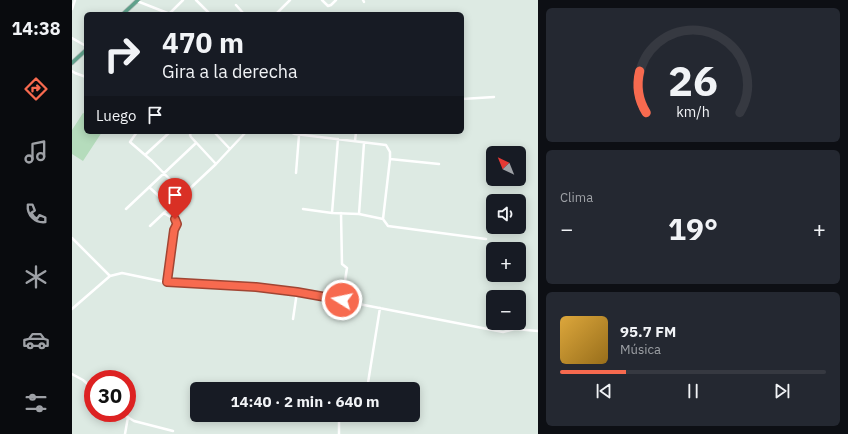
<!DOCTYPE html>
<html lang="es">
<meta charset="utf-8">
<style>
:root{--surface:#171b24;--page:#242831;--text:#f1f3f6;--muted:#9ea1a6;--line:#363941;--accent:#f76a4f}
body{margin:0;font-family:"IBM Plex Sans",sans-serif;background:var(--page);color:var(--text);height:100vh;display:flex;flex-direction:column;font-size:15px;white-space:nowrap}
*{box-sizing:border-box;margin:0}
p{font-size:13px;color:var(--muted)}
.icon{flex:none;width:22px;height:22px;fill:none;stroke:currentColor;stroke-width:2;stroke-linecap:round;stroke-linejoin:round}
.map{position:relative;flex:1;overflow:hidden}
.details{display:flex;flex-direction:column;gap:8px;padding:8px;background:#0d0f14;width:310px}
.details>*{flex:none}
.guide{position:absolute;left:12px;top:12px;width:380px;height:122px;border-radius:6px;box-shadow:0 2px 10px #0003;background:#171b24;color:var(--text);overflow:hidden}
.needle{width:26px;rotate:317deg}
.controls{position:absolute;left:414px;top:146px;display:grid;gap:8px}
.controls a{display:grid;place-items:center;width:40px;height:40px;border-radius:6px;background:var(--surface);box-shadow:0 2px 10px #0003;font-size:20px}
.speed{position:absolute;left:12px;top:370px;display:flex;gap:8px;font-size:20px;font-weight:700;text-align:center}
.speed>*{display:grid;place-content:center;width:52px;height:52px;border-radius:50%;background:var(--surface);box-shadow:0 2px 10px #0003;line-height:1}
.speed .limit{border:6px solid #d22;background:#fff;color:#111}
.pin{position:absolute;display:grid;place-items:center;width:34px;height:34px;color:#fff;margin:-41px -17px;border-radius:50% 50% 50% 0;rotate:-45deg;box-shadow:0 0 4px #0007}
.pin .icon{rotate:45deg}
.me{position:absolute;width:44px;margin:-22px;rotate:280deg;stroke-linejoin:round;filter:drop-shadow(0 0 3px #0008)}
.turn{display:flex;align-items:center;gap:14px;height:84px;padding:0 12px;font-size:18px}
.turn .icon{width:52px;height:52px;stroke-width:2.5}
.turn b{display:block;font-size:28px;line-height:34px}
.then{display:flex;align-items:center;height:38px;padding:0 12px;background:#0003;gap:8px;font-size:15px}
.big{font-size:30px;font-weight:800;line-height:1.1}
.details .tile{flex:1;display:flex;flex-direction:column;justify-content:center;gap:6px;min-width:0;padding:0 14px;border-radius:6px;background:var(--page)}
.details .dial{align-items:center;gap:0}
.dial svg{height:104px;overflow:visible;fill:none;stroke:var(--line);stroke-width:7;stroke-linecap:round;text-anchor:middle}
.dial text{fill:var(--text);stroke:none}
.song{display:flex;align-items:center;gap:12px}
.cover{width:48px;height:48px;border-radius:6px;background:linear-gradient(135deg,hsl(40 70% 55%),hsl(40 70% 35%))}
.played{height:4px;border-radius:2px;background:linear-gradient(90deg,var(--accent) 25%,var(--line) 25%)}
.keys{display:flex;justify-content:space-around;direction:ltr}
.heat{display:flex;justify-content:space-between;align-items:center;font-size:22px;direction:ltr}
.trip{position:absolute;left:118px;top:382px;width:230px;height:40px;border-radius:6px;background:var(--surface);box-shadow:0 2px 10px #0003;font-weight:800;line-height:40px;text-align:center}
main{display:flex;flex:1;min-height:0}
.dock{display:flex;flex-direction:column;width:72px;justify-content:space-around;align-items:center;background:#090b0e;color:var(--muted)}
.dock .icon{width:28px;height:28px}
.dock .current{color:var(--accent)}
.dock b{font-size:18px;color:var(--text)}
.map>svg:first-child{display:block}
.park{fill:#b5dcbc}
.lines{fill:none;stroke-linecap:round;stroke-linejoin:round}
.primary-casing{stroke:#bcc4c1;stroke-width:5}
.street{stroke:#fff;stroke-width:2.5}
.primary{stroke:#60a18b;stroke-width:3.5}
.route-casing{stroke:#a14533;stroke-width:10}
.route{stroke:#f76a4f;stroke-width:7}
</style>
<main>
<nav class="dock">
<b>14:38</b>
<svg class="icon current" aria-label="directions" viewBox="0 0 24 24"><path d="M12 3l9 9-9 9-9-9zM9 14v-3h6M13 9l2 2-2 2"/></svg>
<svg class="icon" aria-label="music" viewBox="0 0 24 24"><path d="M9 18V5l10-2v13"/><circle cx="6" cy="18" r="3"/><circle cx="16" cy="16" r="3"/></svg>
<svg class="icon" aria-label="phone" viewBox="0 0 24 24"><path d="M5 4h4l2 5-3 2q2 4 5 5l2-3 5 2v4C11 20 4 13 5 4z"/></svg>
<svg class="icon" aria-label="climate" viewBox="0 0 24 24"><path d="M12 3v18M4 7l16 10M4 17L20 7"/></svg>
<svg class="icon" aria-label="car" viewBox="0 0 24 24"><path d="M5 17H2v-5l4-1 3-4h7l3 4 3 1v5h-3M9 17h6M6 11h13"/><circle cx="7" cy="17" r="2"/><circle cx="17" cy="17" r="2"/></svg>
<svg class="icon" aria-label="filters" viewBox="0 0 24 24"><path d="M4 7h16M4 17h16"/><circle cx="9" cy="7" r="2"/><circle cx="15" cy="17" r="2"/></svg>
</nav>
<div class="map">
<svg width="466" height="434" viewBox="0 0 466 434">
<rect width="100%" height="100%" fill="#ddeae3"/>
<path class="park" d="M11,113L14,114V132H30L11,161L0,154V130Z"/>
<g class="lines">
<defs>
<path id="primary" d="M51,14L66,0
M0,63L14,50"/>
</defs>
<use href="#primary" class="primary-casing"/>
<path class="street" d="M124,0L138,14
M250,0L256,6L259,5L264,0
M291,0L292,2
M65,1L98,14
M164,5L172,14
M0,9L3,0
M97,14L111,0
M204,14L218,0
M0,38L14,46
M0,71L3,73L14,77
M390,99L422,97
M65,132L58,142L80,161L112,194
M119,132L118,135L119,137L144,164
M142,132L158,149
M218,132L223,134L314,145L318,152V159L311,219
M283,141L284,132
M73,155L98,132
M318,159L367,164
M224,173L227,135
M77,187L99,207
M54,209L124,143
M231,209L260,213L287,214L311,219L316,226L414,239
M92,213L105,221L102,230L95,282
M260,213L266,139
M269,213L270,264L275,268L270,300
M287,214L292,143
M78,226L144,164L174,132
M0,238L38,276
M0,309L38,276L50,273L98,283L147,284L225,292L431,332L443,329L466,331
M221,319L225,292
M0,374L11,380L21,389
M295,389L308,308
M49,413L62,421L101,431
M278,415L289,419L291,415
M53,434L56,417
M267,434V415"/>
<use href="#primary" class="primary"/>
</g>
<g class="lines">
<defs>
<path id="route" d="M103,219L105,224L102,230L95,282L184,287L225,292L270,300"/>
</defs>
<use href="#route" class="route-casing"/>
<use href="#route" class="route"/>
</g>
</svg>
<div class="controls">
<a><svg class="needle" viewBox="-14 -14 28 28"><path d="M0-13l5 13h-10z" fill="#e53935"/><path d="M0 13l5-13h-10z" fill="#9ea1a6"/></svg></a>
<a><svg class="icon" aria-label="sound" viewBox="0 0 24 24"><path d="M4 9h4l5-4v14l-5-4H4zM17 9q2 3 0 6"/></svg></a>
<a>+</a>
<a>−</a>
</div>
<div class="speed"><div class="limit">30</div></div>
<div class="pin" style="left:103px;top:219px;background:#d93025"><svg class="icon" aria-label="arrive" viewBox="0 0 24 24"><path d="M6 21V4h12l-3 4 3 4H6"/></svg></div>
<svg class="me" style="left:270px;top:300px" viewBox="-20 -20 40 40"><circle r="17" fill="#f76a4f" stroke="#fff" stroke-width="3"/><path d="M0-11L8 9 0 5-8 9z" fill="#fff"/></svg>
<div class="trip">14:40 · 2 min · 640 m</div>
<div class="guide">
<div class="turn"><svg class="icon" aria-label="right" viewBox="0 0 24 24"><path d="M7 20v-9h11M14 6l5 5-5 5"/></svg><div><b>470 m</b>Gira a la derecha</div></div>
<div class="then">Luego<svg class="icon" aria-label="arrive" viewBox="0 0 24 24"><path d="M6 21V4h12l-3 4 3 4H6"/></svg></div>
</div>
</div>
<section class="details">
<div class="tile dial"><svg viewBox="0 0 100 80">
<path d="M14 69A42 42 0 1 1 86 69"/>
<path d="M14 69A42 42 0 0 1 9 37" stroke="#f76a4f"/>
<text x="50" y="56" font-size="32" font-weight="700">26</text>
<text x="50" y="72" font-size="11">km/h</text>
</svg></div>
<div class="tile"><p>Clima</p>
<div class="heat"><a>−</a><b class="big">19°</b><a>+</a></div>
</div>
<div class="tile">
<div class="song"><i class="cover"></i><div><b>95.7 FM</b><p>Música</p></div></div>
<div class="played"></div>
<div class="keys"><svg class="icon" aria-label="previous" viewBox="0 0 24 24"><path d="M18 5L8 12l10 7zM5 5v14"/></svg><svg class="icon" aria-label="pause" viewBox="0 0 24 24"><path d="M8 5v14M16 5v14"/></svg><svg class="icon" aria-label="next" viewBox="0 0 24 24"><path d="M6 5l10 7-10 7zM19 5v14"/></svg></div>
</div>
</section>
</main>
